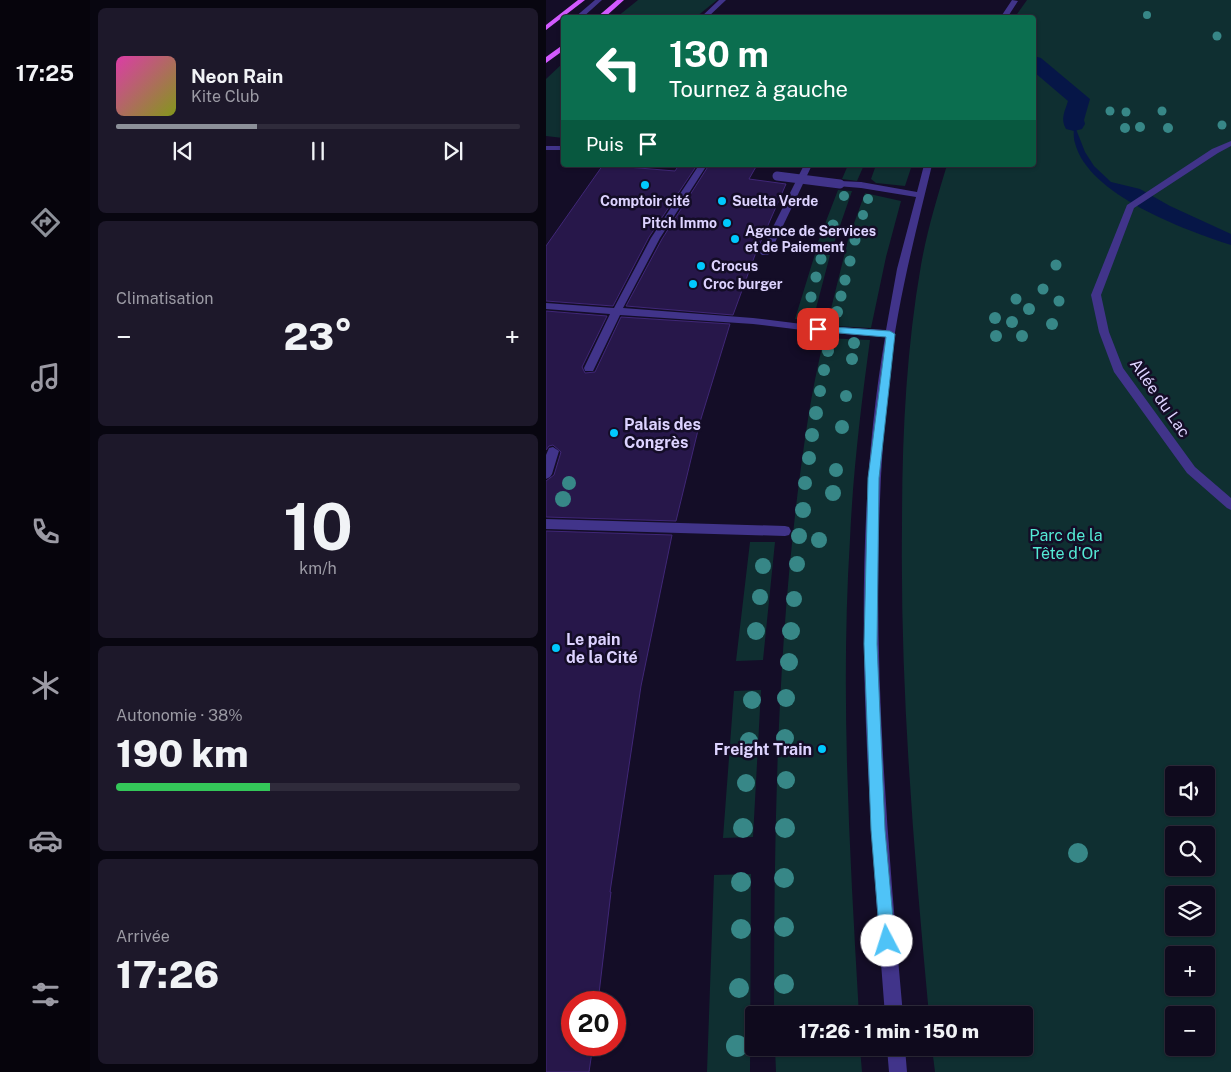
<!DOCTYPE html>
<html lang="fr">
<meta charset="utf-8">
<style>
:root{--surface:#0f0a1d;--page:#1d182a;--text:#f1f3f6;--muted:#9b9aa4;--line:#2f2b3b;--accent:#8c9099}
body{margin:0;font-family:"Public Sans",sans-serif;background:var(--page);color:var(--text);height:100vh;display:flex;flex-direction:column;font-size:19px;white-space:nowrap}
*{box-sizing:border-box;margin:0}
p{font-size:16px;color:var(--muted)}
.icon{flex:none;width:28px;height:28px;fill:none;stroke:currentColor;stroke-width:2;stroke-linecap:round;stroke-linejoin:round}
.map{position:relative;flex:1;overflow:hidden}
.sheet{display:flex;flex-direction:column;gap:8px;padding:8px;background:#080610;width:456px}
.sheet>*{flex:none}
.top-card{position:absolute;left:15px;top:15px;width:475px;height:152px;border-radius:5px;box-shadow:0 1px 4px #0004,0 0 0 1px var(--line);background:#0b6e4f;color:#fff;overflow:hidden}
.tools{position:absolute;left:619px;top:766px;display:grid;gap:10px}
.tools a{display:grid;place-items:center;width:50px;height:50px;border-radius:5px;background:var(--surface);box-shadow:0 1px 4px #0004,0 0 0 1px var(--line);font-size:25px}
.speed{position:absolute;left:15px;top:991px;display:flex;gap:10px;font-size:25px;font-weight:700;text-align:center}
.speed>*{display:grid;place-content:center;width:65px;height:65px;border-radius:50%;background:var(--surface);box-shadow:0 1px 4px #0004,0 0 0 1px var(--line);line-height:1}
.speed .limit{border:8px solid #d22;background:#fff;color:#111}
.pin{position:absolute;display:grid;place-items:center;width:42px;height:42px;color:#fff;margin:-21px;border-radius:10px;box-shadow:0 2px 8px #0006}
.me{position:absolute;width:55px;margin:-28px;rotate:355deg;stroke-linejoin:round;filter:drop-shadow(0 0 4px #0008)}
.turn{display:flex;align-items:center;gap:18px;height:105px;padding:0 25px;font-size:22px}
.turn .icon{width:65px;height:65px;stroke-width:2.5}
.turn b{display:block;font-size:35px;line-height:42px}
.then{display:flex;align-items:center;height:48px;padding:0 25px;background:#0003;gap:10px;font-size:19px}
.big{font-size:38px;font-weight:800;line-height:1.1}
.sheet .widget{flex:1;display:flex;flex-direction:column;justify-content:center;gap:8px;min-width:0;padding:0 18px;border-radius:8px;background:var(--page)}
.sheet .dial{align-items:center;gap:0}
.dial b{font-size:65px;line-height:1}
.song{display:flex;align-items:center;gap:15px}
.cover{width:60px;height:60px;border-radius:8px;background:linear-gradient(135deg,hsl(320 70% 55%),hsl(70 70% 35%))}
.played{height:5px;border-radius:2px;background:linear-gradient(90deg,var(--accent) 35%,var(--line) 35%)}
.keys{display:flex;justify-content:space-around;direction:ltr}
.heat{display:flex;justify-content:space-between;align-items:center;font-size:28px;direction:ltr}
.charge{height:8px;border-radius:4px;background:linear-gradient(90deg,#34c759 38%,var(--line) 0)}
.trip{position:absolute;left:199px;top:1006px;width:288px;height:50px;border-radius:5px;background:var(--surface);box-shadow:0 1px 4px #0004,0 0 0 1px var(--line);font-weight:800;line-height:50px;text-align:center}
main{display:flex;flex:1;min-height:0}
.dock{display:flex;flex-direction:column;width:90px;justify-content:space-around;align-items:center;background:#06040c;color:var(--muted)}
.dock .icon{width:35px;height:35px}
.dock .current{color:var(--accent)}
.dock b{font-size:22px;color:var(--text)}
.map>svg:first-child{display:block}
.green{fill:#0f2f31;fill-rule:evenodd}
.water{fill:#061647}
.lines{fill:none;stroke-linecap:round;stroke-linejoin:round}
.canal{fill:#061647;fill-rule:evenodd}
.building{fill:#27174a;stroke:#402777}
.lane{fill:#41348a;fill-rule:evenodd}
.street{fill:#41348a;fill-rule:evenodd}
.primary{fill:#d35aff;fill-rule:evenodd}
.street-bridge{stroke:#41348a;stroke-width:9}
.tree{fill:#378787}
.route{fill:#4fc3f7;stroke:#337fa1}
.poi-dot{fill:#00c9fe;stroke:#140d27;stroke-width:2}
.labels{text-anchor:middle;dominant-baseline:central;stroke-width:5;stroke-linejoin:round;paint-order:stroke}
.far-poi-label{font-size:14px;font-weight:bold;fill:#ddd3ff;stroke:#140d27;text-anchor:start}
.street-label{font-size:16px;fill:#ddd3ff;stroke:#140d27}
.poi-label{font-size:16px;font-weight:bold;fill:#ddd3ff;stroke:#140d27;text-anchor:start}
.park-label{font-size:16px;fill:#54ead5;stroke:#140d27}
</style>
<main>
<nav class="dock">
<b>17:25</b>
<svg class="icon current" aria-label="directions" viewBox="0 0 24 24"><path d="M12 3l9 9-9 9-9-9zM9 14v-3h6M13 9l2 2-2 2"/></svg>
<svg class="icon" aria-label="music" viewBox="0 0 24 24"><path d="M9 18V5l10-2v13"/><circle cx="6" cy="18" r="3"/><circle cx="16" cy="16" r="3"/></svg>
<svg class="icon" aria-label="phone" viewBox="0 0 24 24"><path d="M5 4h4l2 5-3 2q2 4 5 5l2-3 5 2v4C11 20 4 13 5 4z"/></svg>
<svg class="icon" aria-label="climate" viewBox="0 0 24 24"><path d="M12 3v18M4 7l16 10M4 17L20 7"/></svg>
<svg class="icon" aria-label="car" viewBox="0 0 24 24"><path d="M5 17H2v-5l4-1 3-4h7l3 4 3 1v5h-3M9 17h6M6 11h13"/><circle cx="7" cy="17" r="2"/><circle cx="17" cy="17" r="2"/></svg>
<svg class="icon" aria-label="filters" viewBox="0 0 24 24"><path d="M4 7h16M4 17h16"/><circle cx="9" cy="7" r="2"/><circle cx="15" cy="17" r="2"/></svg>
</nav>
<section class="sheet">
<div class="widget">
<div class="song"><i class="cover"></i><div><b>Neon Rain</b><p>Kite Club</p></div></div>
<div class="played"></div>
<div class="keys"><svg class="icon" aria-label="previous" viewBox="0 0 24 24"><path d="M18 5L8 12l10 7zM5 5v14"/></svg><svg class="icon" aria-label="pause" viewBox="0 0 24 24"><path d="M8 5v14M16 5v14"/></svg><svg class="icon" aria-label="next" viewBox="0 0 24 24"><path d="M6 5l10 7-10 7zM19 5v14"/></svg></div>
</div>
<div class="widget"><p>Climatisation</p>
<div class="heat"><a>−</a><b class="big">23°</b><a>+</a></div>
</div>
<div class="widget dial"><b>10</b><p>km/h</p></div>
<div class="widget"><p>Autonomie · 38%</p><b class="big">190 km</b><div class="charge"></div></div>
<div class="widget"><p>Arrivée</p><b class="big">17:26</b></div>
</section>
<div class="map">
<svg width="685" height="1072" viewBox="0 0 685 1072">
<rect width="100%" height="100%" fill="#140d27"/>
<path class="green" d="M92,0H171L150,17H71Z
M481,0H685V1072H389L386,1048H478V1015H383C368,852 354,690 356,526C356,439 360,351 375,265C381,231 391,198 401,165H488V18L469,17ZM628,775H660V808H628ZM628,835H660V868H628ZM628,895H660V928H628ZM628,955H660V988H628ZM628,1015H660V1048H628Z
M17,63V138L0,136V79Z
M302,165H318L311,181L296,179Z
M330,165H366L359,186L330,183L325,179Z
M292,190L306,191L288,243L272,242Z
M319,193L355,201L340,257L325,328L289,326L282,321L302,240Z
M269,254L284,255L267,320L249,319Z
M278,338L324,340C315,406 307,472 304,539C294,697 304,857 313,1015H228C228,817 231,616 262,419C266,392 272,365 278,338Z
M204,542H229L217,660L190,661Z
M215,690L207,837L177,838L188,691Z
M205,874L204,1072H161L168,875Z
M229,1048H314L316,1072H230Z"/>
<path class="water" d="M528,124L539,152L548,166L565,182L594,189L624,206L685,234V245C639,230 542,195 529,143C527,137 528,130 528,124Z"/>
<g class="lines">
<path class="canal" d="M488,56L495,58L544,99L538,120L539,124L536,129L528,131L520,129C514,119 519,111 522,101L488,72Z"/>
</g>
<path class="building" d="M57,165L129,171L133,165H151L103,237L67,306L0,301V246Z
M163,165H211L203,179L240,184L209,255L187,315L80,306L116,239Z
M0,311L61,316L36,367L39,373L49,372L75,317L184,324L154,422L130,521L0,517V481L8,475L15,452L7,445L3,446L0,450Z
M0,531L126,535L95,686L64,892H65L52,1002H26V1045H47L43,1072H0Z"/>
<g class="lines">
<path class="lane" d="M49,0H56L36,18H28Z
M173,0H180L161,18H154Z
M466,0L472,1L461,18H454Z
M18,26V38L15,36V28Z
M0,146H18V150H0Z
M378,165H386C369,235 351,304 343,376C320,589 338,802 357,1015H339C322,791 301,560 339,337L272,332L267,329L272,326L340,330L351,269L370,197L315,188L311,185L315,182L371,192Z
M341,1048H359L361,1072H343Z"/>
<path class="street" d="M313,14L325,17L326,18H307Z
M685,141V146L672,153L588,208L555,295L563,332L577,368L649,467L685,498V510L681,508L641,473L568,372L553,332L545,295L581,205L666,149Z
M153,165H161L114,238L77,308L207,318L272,326L277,329L272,332L207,324L74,315L47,371H39L38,368L64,314L0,309V303L68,308L105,238Z
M258,165H266L224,253L222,255H216L214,253Z
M294,181L315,182L319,185L315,188L291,186V182Z
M7,447L13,451L6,474L4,477L0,479V455L3,448Z
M0,519L239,526L243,527L245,531L243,535L239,536L0,529Z"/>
<path class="primary" d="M32,0H39L0,30V25Z
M71,0H78L58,18H50Z
M18,44V50L0,63V57Z"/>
<path class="street-bridge" d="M231,176L294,184"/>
</g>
<g class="tree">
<circle cx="601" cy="15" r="4"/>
<circle cx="671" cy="36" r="4.5"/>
<circle cx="564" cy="111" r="4.5"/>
<circle cx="616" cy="111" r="4.5"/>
<circle cx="580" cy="112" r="4.5"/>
<circle cx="676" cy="125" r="4.5"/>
<circle cx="594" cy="127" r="5"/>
<circle cx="579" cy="128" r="5"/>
<circle cx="622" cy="128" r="5"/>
<circle cx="298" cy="196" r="5"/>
<circle cx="322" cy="199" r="5"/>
<circle cx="317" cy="215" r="5"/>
<circle cx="287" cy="225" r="5.5"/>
<circle cx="309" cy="240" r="5.5"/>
<circle cx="275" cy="259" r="5.5"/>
<circle cx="304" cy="261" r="5.5"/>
<circle cx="510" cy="265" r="5.5"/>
<circle cx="270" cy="277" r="5.5"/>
<circle cx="299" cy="280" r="5.5"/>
<circle cx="497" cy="289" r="5.5"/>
<circle cx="295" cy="296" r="5.5"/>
<circle cx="265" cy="297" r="5.5"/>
<circle cx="470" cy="299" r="5.5"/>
<circle cx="513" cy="301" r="5.5"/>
<circle cx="483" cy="309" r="6"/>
<circle cx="291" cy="312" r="6"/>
<circle cx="449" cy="318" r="6"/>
<circle cx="466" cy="322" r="6"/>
<circle cx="506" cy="324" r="6"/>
<circle cx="450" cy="336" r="6"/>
<circle cx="476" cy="336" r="6"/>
<circle cx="308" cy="343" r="6"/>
<circle cx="282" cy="351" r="6"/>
<circle cx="306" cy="359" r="6"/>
<circle cx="278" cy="370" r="6"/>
<circle cx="274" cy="391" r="6"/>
<circle cx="300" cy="396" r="6"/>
<circle cx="270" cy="413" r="7"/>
<circle cx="296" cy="427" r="7"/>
<circle cx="266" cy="435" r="7"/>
<circle cx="263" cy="458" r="7"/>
<circle cx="290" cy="470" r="7"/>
<circle cx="23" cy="483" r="7"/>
<circle cx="259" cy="483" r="7"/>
<circle cx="287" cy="493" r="8"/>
<circle cx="17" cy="499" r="8"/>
<circle cx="257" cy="510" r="8"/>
<circle cx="253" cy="536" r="8"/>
<circle cx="273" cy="540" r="8"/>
<circle cx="251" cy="564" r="8"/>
<circle cx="217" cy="566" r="8"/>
<circle cx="214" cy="597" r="8"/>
<circle cx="248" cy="599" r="8"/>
<circle cx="210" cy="631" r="9"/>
<circle cx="245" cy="631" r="9"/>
<circle cx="243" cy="662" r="9"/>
<circle cx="240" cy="698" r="9"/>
<circle cx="206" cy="700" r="9"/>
<circle cx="239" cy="738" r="9"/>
<circle cx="203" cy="741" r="9"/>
<circle cx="240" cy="780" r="9"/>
<circle cx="200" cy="783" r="9"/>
<circle cx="197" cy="828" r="10"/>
<circle cx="239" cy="828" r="10"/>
<circle cx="532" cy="853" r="10"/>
<circle cx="238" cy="878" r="10"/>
<circle cx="195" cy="882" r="10"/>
<circle cx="238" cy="927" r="10"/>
<circle cx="195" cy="929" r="10"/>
<circle cx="238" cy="984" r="10"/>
<circle cx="193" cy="988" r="10"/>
<circle cx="191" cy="1046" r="11"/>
</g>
<path class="route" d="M272,326L344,331L349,334L333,478L331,644L339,830L349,941L347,947L341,949L336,947L334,941L325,830L318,644L322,478L340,337L269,331L268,329Z"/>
<g class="poi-dot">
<circle cx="99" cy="185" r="5"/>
<circle cx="176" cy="201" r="5"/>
<circle cx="181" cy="223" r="5"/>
<circle cx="189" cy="239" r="5"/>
<circle cx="155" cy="266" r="5"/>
<circle cx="147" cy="284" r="5"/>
<circle cx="68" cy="433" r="5"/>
<circle cx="10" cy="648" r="5"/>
<circle cx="276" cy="749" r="5"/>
</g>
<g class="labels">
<g class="far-poi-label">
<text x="99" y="201" text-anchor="middle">Comptoir cité</text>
<text x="186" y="201">Suelta Verde</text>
<text x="171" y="223" text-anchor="end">Pitch Immo</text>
<text x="199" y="231">Agence de Services<tspan x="199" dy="16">et de Paiement</tspan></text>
<text x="165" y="266">Crocus</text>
<text x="157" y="284">Croc burger</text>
</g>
<g class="street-label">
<text transform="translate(614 398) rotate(55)">Allée du Lac</text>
</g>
<g class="poi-label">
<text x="78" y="424">Palais des<tspan x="78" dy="18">Congrès</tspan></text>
<text x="20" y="639">Le pain<tspan x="20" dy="18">de la Cité</tspan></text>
<text x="266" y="749" text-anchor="end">Freight Train</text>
</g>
<g class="park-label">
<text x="520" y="535">Parc de la<tspan x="520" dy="18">Tête d'Or</tspan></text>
</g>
</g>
</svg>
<div class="tools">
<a><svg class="icon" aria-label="sound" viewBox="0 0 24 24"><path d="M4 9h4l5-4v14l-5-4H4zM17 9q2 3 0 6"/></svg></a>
<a><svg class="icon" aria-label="search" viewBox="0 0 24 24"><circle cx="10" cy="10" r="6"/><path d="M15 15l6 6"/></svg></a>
<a><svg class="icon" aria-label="layers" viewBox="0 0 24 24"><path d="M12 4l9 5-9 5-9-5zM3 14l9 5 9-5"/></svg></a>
<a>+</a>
<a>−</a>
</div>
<div class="speed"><div class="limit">20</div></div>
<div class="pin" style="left:272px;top:329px;background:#d93025"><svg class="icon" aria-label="arrive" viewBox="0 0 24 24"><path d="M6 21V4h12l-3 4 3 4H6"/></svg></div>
<svg class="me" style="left:341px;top:941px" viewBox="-20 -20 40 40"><circle r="19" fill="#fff"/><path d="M0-13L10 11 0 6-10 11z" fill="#4fc3f7"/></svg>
<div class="trip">17:26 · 1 min · 150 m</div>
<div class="top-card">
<div class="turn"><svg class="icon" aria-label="left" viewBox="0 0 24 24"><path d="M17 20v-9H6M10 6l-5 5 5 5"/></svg><div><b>130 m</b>Tournez à gauche</div></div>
<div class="then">Puis<svg class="icon" aria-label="arrive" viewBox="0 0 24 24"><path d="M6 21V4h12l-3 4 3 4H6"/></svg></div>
</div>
</div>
</main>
